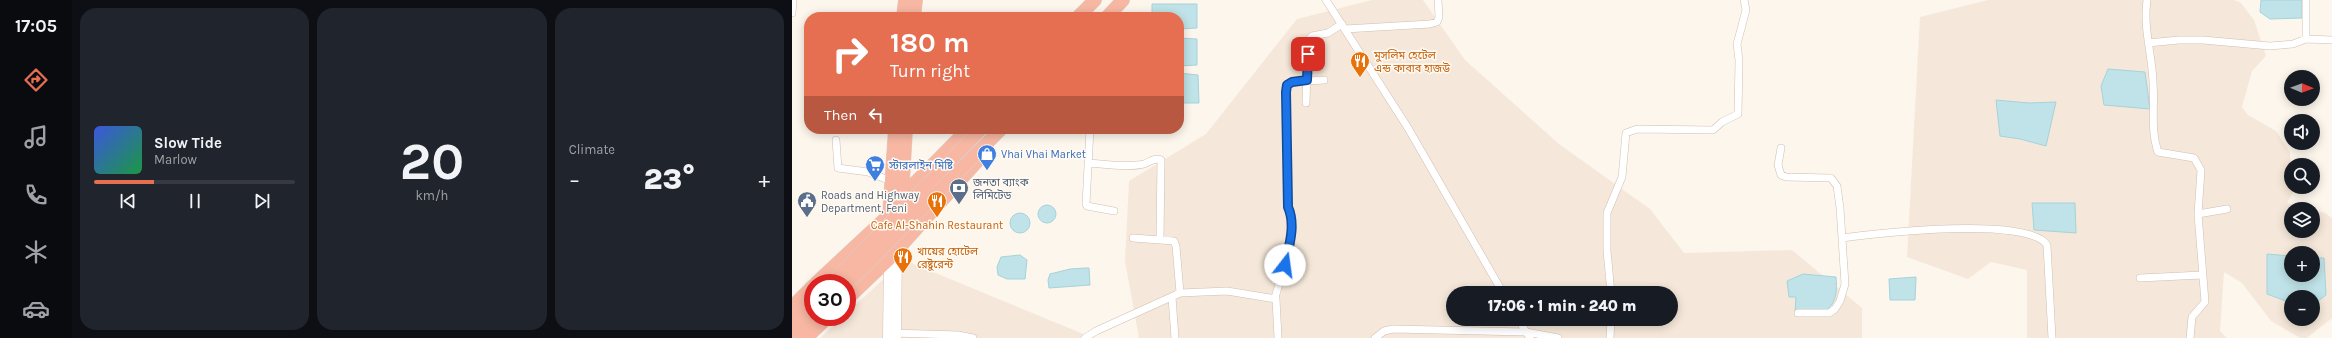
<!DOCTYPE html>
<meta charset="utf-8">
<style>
:root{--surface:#171b24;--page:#20242c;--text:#f1f3f6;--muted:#9ea1a6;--line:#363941;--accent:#e76f51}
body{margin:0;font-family:Karla,"Noto Sans Bengali",sans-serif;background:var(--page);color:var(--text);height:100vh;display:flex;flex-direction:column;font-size:15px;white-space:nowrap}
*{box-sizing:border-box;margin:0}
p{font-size:13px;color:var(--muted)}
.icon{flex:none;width:22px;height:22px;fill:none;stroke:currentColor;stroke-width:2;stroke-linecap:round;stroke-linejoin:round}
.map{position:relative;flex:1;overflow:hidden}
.panel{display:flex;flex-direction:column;gap:8px;padding:8px;background:#0d0f14;width:720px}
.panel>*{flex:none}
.guide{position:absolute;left:12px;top:12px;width:380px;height:122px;border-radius:16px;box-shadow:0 2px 10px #0003;background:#e76f51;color:#fff;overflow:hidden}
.needle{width:26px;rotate:91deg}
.controls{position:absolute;left:1492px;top:70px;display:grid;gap:8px}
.controls a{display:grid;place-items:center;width:36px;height:36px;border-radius:50%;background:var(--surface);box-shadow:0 2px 10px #0003;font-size:20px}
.speed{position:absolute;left:12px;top:274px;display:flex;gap:8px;font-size:20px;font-weight:700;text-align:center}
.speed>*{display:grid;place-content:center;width:52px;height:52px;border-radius:50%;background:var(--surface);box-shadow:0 2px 10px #0003;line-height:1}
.speed .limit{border:6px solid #d22;background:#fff;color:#111}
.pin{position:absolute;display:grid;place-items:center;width:34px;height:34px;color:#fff;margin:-17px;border-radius:8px;box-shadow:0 2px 6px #0006}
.me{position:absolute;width:44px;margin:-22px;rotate:15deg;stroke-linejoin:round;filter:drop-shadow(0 0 3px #0008)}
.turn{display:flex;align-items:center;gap:14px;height:84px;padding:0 20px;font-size:18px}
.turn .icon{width:52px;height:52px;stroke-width:2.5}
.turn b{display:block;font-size:28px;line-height:34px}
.then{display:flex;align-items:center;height:38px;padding:0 20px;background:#0003;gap:8px;font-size:15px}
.big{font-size:30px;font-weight:800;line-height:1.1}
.panel .card{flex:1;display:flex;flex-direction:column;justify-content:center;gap:6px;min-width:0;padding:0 14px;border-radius:16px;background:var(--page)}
.panel .dial{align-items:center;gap:0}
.dial b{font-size:52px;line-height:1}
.song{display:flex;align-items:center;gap:12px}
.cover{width:48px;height:48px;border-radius:6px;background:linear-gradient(135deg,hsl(230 70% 55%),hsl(140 70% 35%))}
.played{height:4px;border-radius:2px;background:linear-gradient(90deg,var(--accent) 30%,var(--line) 30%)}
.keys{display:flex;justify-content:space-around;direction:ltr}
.heat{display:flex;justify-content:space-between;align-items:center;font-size:22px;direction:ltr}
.panel .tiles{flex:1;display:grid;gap:8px;grid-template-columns:repeat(3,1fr)}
.trip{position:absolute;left:654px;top:286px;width:232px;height:40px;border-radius:20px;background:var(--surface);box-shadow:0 2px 10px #0003;font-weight:800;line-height:40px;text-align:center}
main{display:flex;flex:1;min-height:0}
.dock{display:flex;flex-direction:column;width:72px;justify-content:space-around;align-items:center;background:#090b0e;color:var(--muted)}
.dock .icon{width:28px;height:28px}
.dock .on{color:var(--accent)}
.dock b{font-size:18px;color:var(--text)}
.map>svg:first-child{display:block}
.residential{fill:#f5e8da;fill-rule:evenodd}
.water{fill:#bfe3e8;stroke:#a5d3da}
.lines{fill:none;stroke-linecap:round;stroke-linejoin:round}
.street-casing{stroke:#d1beb0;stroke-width:8}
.secondary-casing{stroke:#d6c0b0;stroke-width:11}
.highway-casing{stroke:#dad1cd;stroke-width:14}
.street{stroke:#fff;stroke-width:7}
.secondary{stroke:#fff;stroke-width:10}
.highway{stroke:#f7b7a3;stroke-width:13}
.highway-bridge-casing{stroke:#dad1cd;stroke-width:14;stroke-linecap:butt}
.highway-bridge{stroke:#f7b7a3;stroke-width:13}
.route-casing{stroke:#114b97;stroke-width:10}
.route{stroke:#1a73e8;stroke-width:7}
.labels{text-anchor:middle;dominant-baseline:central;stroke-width:3;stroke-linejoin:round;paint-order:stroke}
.food-label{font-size:11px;fill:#c56008;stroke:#fffaf3;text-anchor:start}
.shop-label{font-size:11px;fill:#366cbe;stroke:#fffaf3;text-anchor:start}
.service-label{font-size:11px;fill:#4e5e75;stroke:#fffaf3;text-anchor:start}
</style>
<main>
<nav class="dock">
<b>17:05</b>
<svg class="icon on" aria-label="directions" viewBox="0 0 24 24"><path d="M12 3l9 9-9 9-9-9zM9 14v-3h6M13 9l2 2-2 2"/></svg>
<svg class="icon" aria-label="music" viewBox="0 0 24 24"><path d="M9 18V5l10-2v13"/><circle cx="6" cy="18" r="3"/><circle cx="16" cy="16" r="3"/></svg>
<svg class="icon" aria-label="phone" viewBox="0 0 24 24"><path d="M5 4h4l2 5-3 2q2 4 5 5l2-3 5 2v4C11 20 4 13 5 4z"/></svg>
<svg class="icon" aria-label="climate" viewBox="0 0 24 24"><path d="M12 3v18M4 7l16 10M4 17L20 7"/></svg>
<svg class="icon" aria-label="car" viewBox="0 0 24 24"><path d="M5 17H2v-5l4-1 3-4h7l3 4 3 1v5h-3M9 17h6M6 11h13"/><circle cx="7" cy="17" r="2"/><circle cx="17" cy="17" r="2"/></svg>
</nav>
<section class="panel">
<div class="tiles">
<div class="card">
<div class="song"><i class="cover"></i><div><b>Slow Tide</b><p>Marlow</p></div></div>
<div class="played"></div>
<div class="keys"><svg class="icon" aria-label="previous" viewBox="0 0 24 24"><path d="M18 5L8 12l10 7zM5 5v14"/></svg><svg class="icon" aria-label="pause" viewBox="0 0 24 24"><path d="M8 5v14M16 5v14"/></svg><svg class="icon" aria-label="next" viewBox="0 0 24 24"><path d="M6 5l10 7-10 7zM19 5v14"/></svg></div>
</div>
<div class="card dial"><b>20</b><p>km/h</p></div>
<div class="card"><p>Climate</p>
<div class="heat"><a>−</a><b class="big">23°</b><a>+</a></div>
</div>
</div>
</section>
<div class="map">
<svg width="1540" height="338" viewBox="0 0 1540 338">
<rect width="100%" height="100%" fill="#fdf6ec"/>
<path class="residential" d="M580,0H631L673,60L767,144L858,209L892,253L1000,250L1070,308V338H347L333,261L337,181L414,134L505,19ZM661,293H879V319H661Z
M1196,0H1442L1449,3L1462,20L1474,56L1460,71L1450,107L1456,115L1484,131L1498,152L1499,187H1502V191L1495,203L1518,209H1499V231H1521V210L1533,213L1540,218V318L1515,338H1508L1479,321L1450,283L1432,272L1428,331L1435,338H1235V270L1199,262L1176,279L1115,257L1128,17ZM1499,253H1521V275H1499ZM1499,297H1521V319H1499Z
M112,260L301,338H28L51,317H55V313Z"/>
<path class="water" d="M1469,0H1510V18L1478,19L1468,12Z
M360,4H405V28L387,29V17H360Z
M387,38L405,39V65L387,66Z
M1316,69L1353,72L1358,109L1312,105L1309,86Z
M387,73L406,75L407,103H387Z
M1204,100L1237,103L1264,102L1254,146L1228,139L1208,136Z
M1240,203H1283L1284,233L1242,230Z
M246 214a9 9 0 1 1 18 0a9 9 0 1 1-18 0Z
M218 223a10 10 0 1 1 20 0a10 10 0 1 1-20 0Z
M1475,254L1499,256V275H1521V258H1532L1534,295L1521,305V297H1499V303L1475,294Z
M228,255L235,260L233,279H215L206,275L205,267L209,257Z
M293,268H297L298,285L257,288L256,280L258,274L278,269Z
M1011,274L1044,277C1045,290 1045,301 1035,310L1003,312L1004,297H997L995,281Z
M1124,277L1123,300H1098L1097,279Z"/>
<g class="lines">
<defs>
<path id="street" d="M534,0L616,128L711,293
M1355,0C1351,28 1360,54 1361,82C1363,106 1358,129 1366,152L1402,158L1409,170L1406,214L1413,302L1400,317L1398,338
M1514,0V39
M0,13L1,0
M553,29L638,24L645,22L647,17L646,0
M1356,43L1387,40H1411L1478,46L1501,44L1514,39L1540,40
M514,103L516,40L520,36L536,33L550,24
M298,129L294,204L295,206L322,211
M44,140L46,168L76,172L99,181
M989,148L986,165L989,175L994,177L1039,178L1045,186L1048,208L1053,284L1048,301L1043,309L1037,313H1006
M296,163C314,164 334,168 352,164C358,162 362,157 369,160L368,238
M1406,214L1435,209
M341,238L382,241L384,246L388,293
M1050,238C1084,233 1237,216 1255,245L1260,338
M1348,278L1410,275
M819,293L815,251V213L830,177L834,133L845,129L921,130L930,122L946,114L947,60L945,44L954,10L952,0
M380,297L383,338
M483,298C490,270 508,235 496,207L494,92L495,85L500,82L532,80
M726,319L738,338
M100,333L166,335L181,338
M293,338L304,331L388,293L435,291L484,299L486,338
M583,338L592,331L601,329L734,332L766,338
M818,338L819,319"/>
<path id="secondary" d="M96,338L97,259
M104,338L105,249"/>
<path id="highway" d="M111,17L113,0
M122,17L124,0
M286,17L303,0
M315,17L331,0
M110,199L114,129
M97,216L103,129
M24,283L97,215L117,189L176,129
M55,299L97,259L190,156
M0,307L21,286
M0,323L21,302
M1,338L22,317
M14,338L36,317"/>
</defs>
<use href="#street" class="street-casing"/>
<use href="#secondary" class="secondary-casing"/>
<use href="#highway" class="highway-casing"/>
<use href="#street" class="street"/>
<use href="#secondary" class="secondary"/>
<use href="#highway" class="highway"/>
<defs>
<path id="highway-bridge" d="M40,283L189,129
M55,284L209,129"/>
</defs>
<use href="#highway-bridge" class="highway-bridge-casing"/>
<use href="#highway-bridge" class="highway-bridge"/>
</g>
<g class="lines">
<defs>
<path id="route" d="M493,265C497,246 504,225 496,207L494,92L495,85L500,82L515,80L516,54"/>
</defs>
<use href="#route" class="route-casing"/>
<use href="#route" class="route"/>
</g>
<defs>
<symbol id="restaurant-pin" viewBox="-11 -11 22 30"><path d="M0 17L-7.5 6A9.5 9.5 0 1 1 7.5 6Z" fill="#e8710a" stroke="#fffaf3"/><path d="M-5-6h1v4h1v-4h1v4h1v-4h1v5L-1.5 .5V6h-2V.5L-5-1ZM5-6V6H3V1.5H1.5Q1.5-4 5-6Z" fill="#fff"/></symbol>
<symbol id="shop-pin" viewBox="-11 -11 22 30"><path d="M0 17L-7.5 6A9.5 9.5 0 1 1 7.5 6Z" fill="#3f7fe0" stroke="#fffaf3"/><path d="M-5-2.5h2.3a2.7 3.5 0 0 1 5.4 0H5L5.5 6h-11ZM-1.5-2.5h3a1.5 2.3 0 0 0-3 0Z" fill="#fff"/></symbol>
<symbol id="supermarket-pin" viewBox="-11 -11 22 30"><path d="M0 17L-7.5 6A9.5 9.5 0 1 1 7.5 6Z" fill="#3f7fe0" stroke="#fffaf3"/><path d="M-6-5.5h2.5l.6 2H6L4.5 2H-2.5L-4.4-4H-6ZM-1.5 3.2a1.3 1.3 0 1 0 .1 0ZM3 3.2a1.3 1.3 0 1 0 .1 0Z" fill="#fff"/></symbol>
<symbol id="bank-pin" viewBox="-11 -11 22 30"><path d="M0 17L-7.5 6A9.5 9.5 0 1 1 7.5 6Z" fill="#5c6f8a" stroke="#fffaf3"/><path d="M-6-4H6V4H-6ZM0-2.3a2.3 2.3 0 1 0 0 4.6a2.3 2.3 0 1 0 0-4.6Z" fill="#fff"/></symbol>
<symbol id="civic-pin" viewBox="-11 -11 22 30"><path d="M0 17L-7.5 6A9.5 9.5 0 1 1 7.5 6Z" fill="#5c6f8a" stroke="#fffaf3"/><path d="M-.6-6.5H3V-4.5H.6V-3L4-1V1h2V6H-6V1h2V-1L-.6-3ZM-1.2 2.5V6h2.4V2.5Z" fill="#fff"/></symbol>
</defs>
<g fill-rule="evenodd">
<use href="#restaurant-pin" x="557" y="50" width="22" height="30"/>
<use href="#shop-pin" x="184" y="143" width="22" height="30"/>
<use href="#supermarket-pin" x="72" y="154" width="22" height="30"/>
<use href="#bank-pin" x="156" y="177" width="22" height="30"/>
<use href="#civic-pin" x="4" y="190" width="22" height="30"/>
<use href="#restaurant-pin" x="134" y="190" width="22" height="30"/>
<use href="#restaurant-pin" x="100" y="246" width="22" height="30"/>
</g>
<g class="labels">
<g class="food-label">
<text x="582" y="55">মুসলিম হেটেল<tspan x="582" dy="13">এন্ড কাবাব হাজউ</tspan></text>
<text x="145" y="225" text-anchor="middle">Cafe Al-Shahin Restaurant</text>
<text x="125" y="251">খায়ের হোটেল<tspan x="125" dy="13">রেষ্টুরেন্ট</tspan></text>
</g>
<g class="shop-label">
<text x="209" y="154">Vhai Vhai Market</text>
<text x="97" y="165">স্টারলাইন মিষ্টি</text>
</g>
<g class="service-label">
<text x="181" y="182">জনতা ব্যাংক<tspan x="181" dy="13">লিমিটেড</tspan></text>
<text x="29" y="195">Roads and Highway<tspan x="29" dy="13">Department, Feni</tspan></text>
</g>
</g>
</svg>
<div class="controls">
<a><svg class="needle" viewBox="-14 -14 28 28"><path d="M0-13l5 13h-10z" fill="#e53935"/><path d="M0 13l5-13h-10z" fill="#9ea1a6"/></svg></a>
<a><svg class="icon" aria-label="sound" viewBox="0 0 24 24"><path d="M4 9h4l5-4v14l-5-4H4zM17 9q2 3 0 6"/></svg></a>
<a><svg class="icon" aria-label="search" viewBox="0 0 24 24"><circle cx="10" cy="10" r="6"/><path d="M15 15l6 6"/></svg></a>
<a><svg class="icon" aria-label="layers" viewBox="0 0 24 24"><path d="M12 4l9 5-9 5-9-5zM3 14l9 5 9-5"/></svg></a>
<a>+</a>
<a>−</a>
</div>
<div class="speed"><div class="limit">30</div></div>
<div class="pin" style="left:516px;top:54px;background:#d93025"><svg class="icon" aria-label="arrive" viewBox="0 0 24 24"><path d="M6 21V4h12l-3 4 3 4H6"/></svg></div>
<svg class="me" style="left:493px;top:265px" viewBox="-20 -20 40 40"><circle r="19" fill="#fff"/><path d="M0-13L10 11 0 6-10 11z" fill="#1a73e8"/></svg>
<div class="trip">17:06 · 1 min · 240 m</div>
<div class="guide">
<div class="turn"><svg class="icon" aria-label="right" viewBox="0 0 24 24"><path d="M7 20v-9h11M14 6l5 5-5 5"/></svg><div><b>180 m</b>Turn right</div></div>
<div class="then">Then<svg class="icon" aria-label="left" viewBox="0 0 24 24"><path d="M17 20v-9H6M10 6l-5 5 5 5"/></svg></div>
</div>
</div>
</main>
